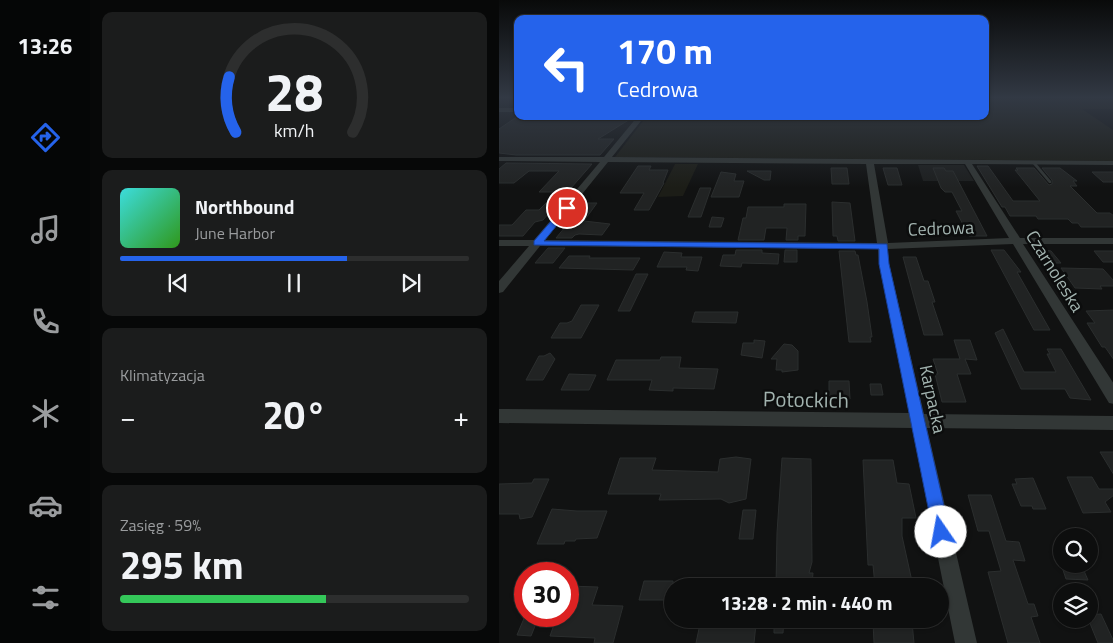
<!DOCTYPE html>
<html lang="pl">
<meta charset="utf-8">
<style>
:root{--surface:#0d0e0e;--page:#1b1c1c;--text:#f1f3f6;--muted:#9a9c9e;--line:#2d2e2e;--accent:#2563eb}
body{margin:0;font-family:"Titillium Web",sans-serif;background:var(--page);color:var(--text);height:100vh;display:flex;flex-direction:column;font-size:19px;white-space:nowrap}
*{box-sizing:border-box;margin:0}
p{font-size:16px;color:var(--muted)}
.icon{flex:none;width:28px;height:28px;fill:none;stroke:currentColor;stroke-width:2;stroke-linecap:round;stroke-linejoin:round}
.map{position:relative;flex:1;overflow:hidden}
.sheet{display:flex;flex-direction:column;gap:12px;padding:12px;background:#070808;width:409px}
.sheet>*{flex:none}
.guide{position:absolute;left:15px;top:15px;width:475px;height:105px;border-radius:10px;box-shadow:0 1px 4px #0004,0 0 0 1px var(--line);background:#2563eb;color:#fff;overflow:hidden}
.tools{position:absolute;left:554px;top:528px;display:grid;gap:10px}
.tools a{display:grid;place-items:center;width:45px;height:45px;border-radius:50%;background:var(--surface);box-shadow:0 1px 4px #0004,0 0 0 1px var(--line);font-size:25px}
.speed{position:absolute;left:15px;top:562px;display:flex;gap:10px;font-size:25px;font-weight:700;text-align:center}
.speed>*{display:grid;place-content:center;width:65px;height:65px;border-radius:50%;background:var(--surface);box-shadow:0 1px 4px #0004,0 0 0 1px var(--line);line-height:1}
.speed .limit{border:8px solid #d22;background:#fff;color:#111}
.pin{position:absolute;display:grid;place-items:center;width:42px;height:42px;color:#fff;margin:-21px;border:2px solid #fff;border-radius:50%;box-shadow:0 1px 5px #0007}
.me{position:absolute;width:55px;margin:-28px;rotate:348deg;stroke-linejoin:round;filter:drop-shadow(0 0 4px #0008)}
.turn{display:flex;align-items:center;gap:18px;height:105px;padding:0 20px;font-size:22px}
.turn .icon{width:65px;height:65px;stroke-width:2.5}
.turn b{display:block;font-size:35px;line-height:42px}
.big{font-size:38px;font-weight:700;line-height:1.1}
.sheet .card{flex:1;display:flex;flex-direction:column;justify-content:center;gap:8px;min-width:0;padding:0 18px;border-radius:10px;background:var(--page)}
.sheet .dial{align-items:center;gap:0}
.dial svg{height:130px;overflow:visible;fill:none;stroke:var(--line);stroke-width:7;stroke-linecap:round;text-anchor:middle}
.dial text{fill:var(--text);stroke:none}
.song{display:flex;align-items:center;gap:15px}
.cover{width:60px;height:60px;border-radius:8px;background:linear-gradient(135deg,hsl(180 70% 55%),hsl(110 70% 35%))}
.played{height:5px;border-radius:2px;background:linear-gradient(90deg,var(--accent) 65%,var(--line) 65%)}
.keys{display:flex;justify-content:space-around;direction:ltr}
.heat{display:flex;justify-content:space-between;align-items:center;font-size:28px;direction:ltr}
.charge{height:8px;border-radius:4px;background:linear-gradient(90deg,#34c759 59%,var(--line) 0)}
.trip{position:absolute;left:165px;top:578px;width:285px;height:50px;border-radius:25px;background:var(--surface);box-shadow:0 1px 4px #0004,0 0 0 1px var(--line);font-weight:700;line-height:50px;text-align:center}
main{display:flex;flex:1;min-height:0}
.menu{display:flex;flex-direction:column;width:90px;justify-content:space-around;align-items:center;background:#050606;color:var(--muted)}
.menu .icon{width:35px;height:35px}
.menu .on{color:var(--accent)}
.menu b{font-size:22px;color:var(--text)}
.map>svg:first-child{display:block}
.built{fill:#1d1f1f}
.green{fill:#1c1d17}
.building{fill:#212323;stroke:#2b2e2e}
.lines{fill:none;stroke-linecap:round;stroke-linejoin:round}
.service{fill:#323736;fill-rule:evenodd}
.minor{fill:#323736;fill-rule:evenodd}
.route{fill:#2563eb;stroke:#184099}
.labels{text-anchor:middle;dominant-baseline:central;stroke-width:5;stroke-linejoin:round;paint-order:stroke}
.street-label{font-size:18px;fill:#a2b3af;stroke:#0c0d0d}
.near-street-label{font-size:21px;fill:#a2b3af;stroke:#0c0d0d}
</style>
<main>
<nav class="menu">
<b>13:26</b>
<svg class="icon on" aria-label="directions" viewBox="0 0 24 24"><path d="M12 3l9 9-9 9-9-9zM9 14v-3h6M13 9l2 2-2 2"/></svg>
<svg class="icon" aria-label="music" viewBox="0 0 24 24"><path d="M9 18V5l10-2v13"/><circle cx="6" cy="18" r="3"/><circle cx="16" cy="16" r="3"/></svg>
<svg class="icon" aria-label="phone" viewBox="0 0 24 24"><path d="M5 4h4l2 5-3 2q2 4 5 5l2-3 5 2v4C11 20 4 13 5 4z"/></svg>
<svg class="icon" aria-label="climate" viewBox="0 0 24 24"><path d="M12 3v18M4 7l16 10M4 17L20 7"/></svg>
<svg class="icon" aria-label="car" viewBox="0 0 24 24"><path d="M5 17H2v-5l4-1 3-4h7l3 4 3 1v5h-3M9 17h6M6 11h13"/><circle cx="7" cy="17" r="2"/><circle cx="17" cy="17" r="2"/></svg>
<svg class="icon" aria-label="filters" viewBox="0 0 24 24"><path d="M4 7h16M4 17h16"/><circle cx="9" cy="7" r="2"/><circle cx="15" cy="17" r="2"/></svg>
</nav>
<section class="sheet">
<div class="card dial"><svg viewBox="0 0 100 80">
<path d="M14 69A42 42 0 1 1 86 69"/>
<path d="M14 69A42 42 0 0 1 10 35" stroke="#2563eb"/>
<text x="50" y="56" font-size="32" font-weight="700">28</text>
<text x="50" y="72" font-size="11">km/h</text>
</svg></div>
<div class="card">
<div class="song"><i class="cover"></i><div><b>Northbound</b><p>June Harbor</p></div></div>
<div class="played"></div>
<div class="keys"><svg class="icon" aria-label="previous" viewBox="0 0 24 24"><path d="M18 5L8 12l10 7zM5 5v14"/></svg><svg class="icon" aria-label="pause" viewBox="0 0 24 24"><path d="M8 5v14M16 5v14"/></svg><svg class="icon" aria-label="next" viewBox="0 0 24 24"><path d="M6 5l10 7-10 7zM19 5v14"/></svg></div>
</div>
<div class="card"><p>Klimatyzacja</p>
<div class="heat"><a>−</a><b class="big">20°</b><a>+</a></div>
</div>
<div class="card"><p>Zasięg · 59%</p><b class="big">295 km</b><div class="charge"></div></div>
</section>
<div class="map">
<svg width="615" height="643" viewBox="0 0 615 643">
<rect width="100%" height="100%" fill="#111212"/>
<path class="built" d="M419,165H465L475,181H424Z"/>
<path class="green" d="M486,98H614V109H583L614,130V161L116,157L148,116H486Z
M176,164H199L184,196L159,197Z"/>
<path class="building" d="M19,116H136L99,139H115L101,155H17L0,153V129Z
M7,163L93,164L44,220L36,222L24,236H0V225H13L27,210H40L58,192H40L60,171H30L15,183H0V169Z
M139,166H152L150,170H169L164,183H165L150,210H135L145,193H121Z
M478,166H489L514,201H541L516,170H519L517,168H535L550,185L553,184V180L543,168H561L578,181H574L578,186H571L598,213H611L615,216V227H582L579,223H573L569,219H539L537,216H511L506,207H503Z
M332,168H348L350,184H333Z
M384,168H398L403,185H389Z
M434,168H445L447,171H454L488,236H470L457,211H463L453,192H446L442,188Z
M248,171H272L271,180H265Z
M222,172L237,174L235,181H245L240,197H212Z
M593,172H615V182H604Z
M201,188H212L202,217H189Z
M333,202L351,203L356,241H339L338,236H334Z
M86,203H98L85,221L111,224L103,235L80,234L76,235L73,238H57Z
M285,204H307L306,236H299V240H287L288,228H267L265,240H239L244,218H247L249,207H285Z
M213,217L225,218L222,227H210Z
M49,248H66L54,263H36Z
M541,249L552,251L562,263H545L539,255Z
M237,250H263V253L280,254L279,264L243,263L242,267L221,266L224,255H236Z
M286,250H298V262H285Z
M492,250H505L522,272H518L551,330H535Z
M340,251H356L357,255H359L368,302L373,337H371L372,342H350Z
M595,251H615V262H604Z
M165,252L183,253L182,257H203L199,271L187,270L188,267H158Z
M70,256H91L90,258H141L134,270L60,268Z
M404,257H417L425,281H429L436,302H433L444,335H425Z
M562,268L604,269L615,281V286H601L603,289L576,288Z
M137,274H149L131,311H119Z
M82,305H100L82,338H52L61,323H68L73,321Z
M615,310V360L606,347H603L588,323H596L587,311Z
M196,312H239L237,323L193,322Z
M504,329L525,372H557L548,354H551L548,349H562L592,400L571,398L566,389H522L496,333Z
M255,340L266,341L263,358L242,355L244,343H255Z
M455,340H471L478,360L466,359L472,374H458L467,402H443L436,374H439L434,359H461Z
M285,344L293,345L299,351V370L283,372V370H277L278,359H272Z
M51,353L56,359L44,380H27L40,356H45Z
M162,357H182L180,368L219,369L215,389L174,388V391L150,390L153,380H108L117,360H161Z
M70,374L97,375L90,390H62Z
M330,381H350L351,399L330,398Z
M371,384H382L384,395H372Z
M601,452H615V475Z
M237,457L252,459L247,499L230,503L222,499L160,500L162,494H109L121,458H157L153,470L219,472L221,459Z
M283,458L312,459L313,562L310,573H314L313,584H310V586H277L278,533Z
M364,460H394L398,483L410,484L417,518H403V536L414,586H376L374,565H369Z
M568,477H593L600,489H615V495L606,502L612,512L584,513Z
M534,478L547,509H534L533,506H522L513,484H518L516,479Z
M35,479H50L33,517L21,519L20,514H0V484L33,483Z
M469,495H492L507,541L520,542L526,561L514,560L529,604H535L539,616L532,617L541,643H509L489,572L502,571L490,531H479Z
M53,509L78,511H108L98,538L77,539L76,541H66L65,544H38Z
M244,510H257L254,539H240Z
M562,564H582L589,580L567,579Z
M145,581H174V600H140Z
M69,586L99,587L93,605L124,606L114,643H95L96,638L51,636L58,616H69Z
M602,614L615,642V643H599L590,621V615Z
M26,616H40L32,636L18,635Z
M275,619H285L284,633H275Z
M374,622H413L415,643H375Z
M201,624H257L255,643H197Z"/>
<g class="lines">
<path class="service" d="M534,162H536L552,181V183H550L534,164Z"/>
<path class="minor" d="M7,98H19V100Z
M0,108H19V112H0Z
M139,116H146L113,157L615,161V165L473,164L521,238H615V244H524L615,384V404L610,403L514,244L389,249L390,263L425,414L615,416V430L428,428L478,643H456L413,428L0,423V409L410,413L380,263L379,249L41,246L4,292L0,293V281L30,246H0V240H35L101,162L0,161V157H105ZM109,162L367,164L378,243L46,240ZM375,164H466L510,238L389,243Z"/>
</g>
<linearGradient id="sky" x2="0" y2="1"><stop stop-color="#090a0a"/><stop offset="0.52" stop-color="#323944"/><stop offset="1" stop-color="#323944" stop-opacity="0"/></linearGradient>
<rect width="615" height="188" fill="url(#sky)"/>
<path class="route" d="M68,205L72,208L45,241L388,244L390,264L451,532L449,538L442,541L436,538L434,532L380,264V249L35,245V241L65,206Z"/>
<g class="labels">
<g class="street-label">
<text transform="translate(442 228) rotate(-2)">Cedrowa</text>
<text transform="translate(556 271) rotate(58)">Czarnoleska</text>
<text transform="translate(434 399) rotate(78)">Karpacka</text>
</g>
<g class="near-street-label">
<text transform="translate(307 399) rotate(1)">Potockich</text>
</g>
</g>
</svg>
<div class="tools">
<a><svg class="icon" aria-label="search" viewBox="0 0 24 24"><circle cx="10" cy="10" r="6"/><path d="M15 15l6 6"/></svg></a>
<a><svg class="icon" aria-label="layers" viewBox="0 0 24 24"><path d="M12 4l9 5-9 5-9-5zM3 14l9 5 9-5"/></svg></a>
</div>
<div class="speed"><div class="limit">30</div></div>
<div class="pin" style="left:68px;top:208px;background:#d93025"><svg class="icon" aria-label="arrive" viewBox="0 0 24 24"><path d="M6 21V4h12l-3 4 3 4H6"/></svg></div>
<svg class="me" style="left:442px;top:532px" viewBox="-20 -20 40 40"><circle r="19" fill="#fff"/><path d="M0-13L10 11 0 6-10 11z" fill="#2563eb"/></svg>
<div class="trip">13:28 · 2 min · 440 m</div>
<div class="guide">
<div class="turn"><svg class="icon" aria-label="left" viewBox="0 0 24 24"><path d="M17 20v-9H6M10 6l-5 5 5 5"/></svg><div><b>170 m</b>Cedrowa</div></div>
</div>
</div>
</main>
